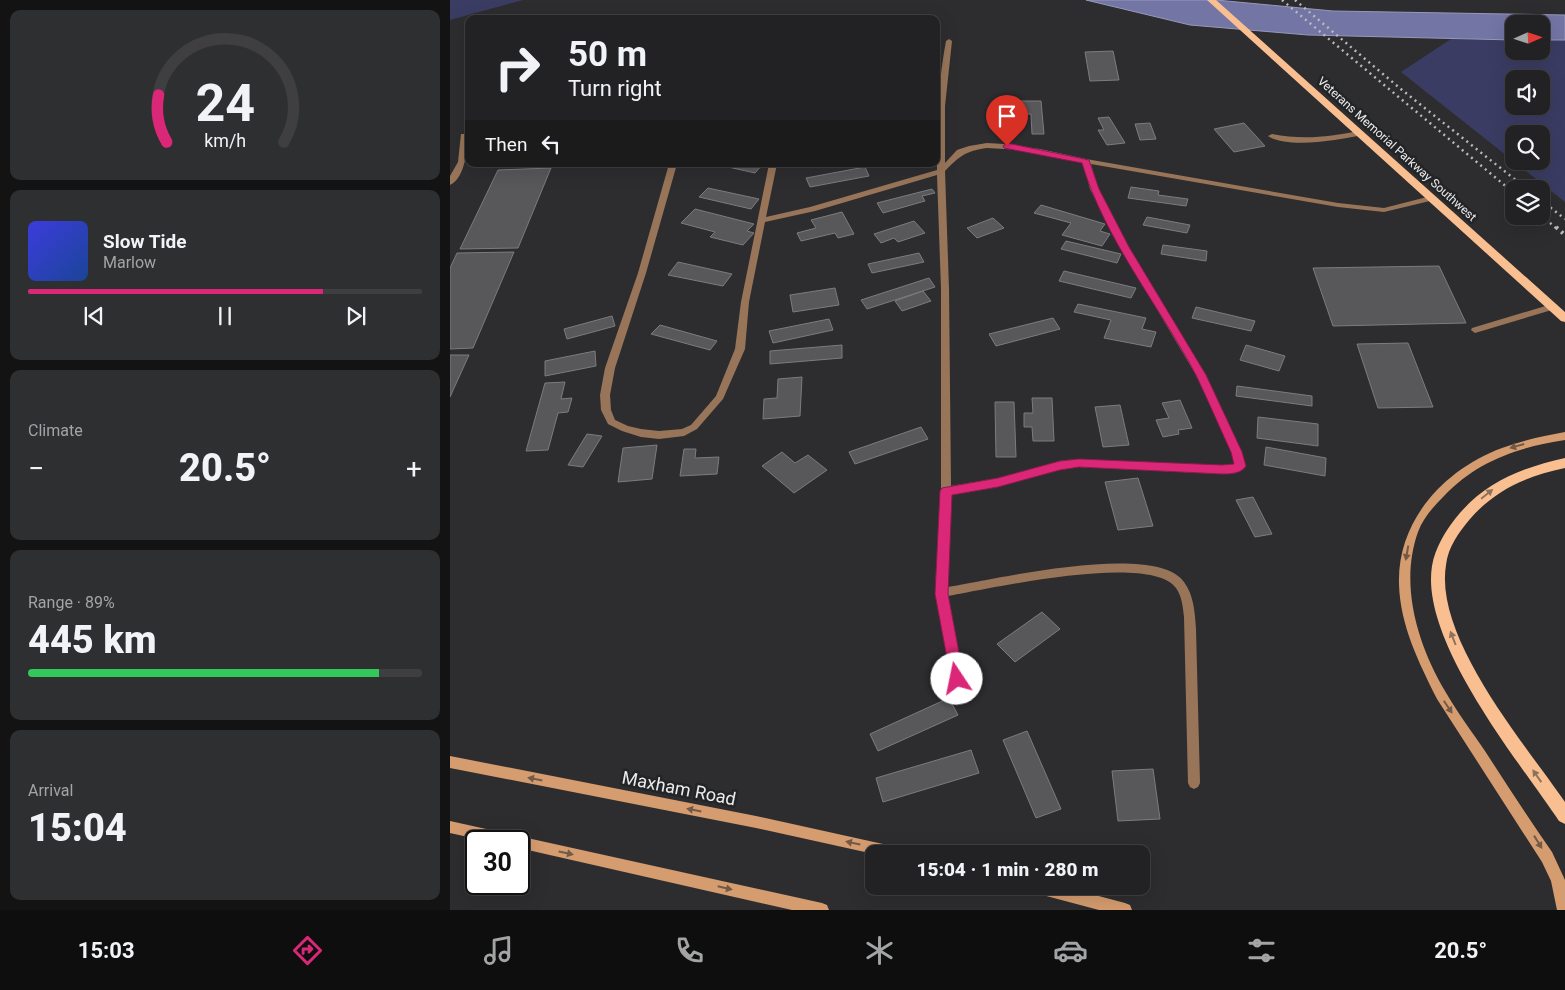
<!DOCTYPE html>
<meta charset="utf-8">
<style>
:root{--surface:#222224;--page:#2e2f31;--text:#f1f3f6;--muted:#a2a4a6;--line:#3f3f41;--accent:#db2777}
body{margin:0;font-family:Roboto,sans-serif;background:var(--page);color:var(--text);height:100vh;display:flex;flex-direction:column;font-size:19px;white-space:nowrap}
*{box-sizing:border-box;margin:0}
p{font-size:16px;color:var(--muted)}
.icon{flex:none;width:28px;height:28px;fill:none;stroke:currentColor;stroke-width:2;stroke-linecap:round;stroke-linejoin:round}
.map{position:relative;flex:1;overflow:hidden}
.drawer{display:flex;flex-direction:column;gap:10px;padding:10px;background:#131314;width:450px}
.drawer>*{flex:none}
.banner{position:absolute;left:15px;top:15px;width:475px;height:152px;border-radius:10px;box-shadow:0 5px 20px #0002,0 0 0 1px var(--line);background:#222224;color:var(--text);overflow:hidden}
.needle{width:32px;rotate:87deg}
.buttons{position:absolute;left:1055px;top:15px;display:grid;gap:10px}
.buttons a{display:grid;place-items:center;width:45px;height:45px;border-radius:10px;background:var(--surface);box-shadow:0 5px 20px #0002,0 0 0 1px var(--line);font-size:25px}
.speed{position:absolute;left:15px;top:830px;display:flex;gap:10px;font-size:25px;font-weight:700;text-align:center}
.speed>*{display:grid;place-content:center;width:65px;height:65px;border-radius:50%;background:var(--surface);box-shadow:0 5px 20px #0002,0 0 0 1px var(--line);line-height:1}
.speed .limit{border:2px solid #111;border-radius:8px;background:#fff;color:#111}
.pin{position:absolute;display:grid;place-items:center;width:42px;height:42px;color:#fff;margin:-51px -21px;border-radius:50% 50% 50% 0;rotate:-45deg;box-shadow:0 0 5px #0007}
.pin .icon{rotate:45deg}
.me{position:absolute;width:55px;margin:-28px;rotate:349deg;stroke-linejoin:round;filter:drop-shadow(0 0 4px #0008)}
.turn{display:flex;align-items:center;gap:18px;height:105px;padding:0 20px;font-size:22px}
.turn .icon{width:65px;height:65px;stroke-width:2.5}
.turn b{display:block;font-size:35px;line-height:42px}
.then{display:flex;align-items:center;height:48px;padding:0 20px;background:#0003;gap:10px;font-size:19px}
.big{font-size:38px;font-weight:800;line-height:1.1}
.drawer .tile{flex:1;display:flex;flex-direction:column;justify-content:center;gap:8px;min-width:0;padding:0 18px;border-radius:10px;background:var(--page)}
.drawer .dial{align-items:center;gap:0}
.dial svg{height:130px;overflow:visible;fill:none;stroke:var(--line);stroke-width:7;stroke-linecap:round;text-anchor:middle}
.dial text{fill:var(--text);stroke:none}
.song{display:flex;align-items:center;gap:15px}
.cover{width:60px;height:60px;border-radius:8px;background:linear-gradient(135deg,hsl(240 70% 55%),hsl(220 70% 35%))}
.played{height:5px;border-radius:2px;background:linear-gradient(90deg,var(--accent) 75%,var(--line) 75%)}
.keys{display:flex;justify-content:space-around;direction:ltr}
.heat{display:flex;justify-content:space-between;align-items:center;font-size:28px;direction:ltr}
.charge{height:8px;border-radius:4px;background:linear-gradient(90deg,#34c759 89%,var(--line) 0)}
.trip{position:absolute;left:415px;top:845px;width:285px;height:50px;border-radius:10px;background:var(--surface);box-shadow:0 5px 20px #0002,0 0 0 1px var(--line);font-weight:800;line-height:50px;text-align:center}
.tab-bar{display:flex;height:80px;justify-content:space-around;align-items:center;background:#0e0e0e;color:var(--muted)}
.tab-bar .icon{width:35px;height:35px}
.tab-bar .active{color:var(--accent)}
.tab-bar b{font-size:22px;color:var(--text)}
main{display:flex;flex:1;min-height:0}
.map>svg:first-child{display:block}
.green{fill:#3b3c63;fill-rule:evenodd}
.water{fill:#7375a5;stroke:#9798bb}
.building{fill:#58585b;stroke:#7c7c7f}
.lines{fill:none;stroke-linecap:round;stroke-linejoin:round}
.lane{fill:#987559;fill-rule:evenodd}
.street{fill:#987559;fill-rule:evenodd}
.secondary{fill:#d59c6f;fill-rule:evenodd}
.primary{fill:#fabf91;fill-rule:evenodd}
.rail-far1{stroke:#bababc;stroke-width:2.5;stroke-dasharray:2 4;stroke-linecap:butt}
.rail{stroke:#bababc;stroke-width:4;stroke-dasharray:2.5 4.5;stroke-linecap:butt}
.oneway{fill:#735a47}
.oneway2{fill:#8e725c}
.route{fill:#db2777;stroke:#8e194d}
.labels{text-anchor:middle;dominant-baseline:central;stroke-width:5;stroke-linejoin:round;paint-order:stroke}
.far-street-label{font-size:12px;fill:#ebebed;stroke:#232426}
.near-street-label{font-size:18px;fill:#ebebed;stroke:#232426}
</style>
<main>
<section class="drawer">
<div class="tile dial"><svg viewBox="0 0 100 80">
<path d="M14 69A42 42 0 1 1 86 69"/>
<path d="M14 69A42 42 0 0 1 9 40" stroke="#db2777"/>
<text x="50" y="56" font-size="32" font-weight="700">24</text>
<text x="50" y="72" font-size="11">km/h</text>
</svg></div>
<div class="tile">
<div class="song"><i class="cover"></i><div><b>Slow Tide</b><p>Marlow</p></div></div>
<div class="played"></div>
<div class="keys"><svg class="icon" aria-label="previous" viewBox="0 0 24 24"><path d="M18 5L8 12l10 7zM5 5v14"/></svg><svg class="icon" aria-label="pause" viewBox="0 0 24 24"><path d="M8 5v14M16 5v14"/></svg><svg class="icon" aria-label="next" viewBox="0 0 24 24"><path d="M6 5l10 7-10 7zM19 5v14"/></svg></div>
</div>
<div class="tile"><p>Climate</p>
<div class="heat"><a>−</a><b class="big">20.5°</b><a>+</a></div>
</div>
<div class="tile"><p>Range · 89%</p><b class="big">445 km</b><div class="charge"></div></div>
<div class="tile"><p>Arrival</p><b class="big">15:04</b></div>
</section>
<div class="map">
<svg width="1115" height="910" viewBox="0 0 1115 910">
<rect width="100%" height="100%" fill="#2d2d30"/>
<path class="green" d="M0,0H73L0,20Z
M1001,39L1064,40V51H1091V40H1115V202L951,72ZM1064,79H1091V106H1064ZM1064,134H1091V161H1064Z"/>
<path class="water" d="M636,0H766L883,11L1115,15V40H1091V24H1064V40L858,35L740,25Z"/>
<path class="building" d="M663,51L669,80L640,81L635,52Z
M568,101H591L594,134H582L581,114H569Z
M659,117L675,143L657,145L648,130H654L648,118Z
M700,123L706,139L690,140L685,124Z
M794,123L815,146L784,152L764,129Z
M265,164H306L312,165L305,173Z
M415,167L419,176L360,187L356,178Z
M101,168L68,248L10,249L48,170Z
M681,187L709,191L708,195L738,199L736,206L678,198Z
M258,188L309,199L301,209L249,197Z
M482,189L485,193L472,196L475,201L433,213L427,203Z
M591,205L655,224L650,231L660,234L652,246L612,235L621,223L584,213Z
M245,209L304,224L297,231L304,233L293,245L260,237L265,232L231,223Z
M392,212L404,234L388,238L385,233L351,241L347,233L366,228L361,220Z
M697,217L740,225L737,233L693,225Z
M543,218L554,228L527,238L517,228Z
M464,221L475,233L448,242L444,238L431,243L424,234Z
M616,241L671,254L667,263L611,249Z
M713,245L757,251L756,261L711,254Z
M64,252L23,348L0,349V268L7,253Z
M469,253L474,262L422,273L418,264Z
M228,262L282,274L273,286L218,275Z
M989,266L1016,323L883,326L863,268Z
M614,271L686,288L681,298L609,281Z
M479,278L485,287L417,309L411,300Z
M385,288L389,305L343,312L340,295Z
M473,291L481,301L452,311L445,301Z
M628,304L696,318L692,329L706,332L701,347L654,338L661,320L624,312Z
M746,307L805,321L801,331L742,318Z
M162,316L165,326L117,339L114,329Z
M603,318L610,329L546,346L539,334Z
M379,319L383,330L323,343L319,331Z
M210,325L267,341L260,350L201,334Z
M958,343L983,407L928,408L907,344Z
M392,345V358L320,364V351Z
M796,345L835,356L829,371L790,360Z
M145,351L146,366L95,376V361Z
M0,355H19L0,397Z
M352,377L350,416L313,419L314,399L327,398L328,379Z
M115,382L111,399L122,398L118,412L108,413L98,450L76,451L95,383Z
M787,386L862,396V406L786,396Z
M582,398H602L604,441H583L582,427H574V413H583Z
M730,400L742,428L728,430L729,434L713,437L706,420L719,418L712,403Z
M545,402H564L566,457H546Z
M670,405L679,445L653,447L645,407Z
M808,417L868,424V446L807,438Z
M471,427L478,439L405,464L399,452Z
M137,434L152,436L133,467L118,465Z
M207,445L202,479L168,482L173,448Z
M816,447L876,458L875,476L814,465Z
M234,449H246L245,458L269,457L267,474L230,476Z
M332,452L345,463L358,455L377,470L344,493L312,466Z
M688,478L703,526L668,530L655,482Z
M803,497L822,534L805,537L786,500Z
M592,612L610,629L565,662L547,644Z
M499,698L508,715L428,751L420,734Z
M577,731L611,809L586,818L553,740Z
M521,750L529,773L433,802L426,778Z
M703,769L710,819L668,821L662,771Z"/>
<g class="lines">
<path class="lane" d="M909,131H912V135C889,140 838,149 818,136L822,134C852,140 879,137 909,131Z
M1102,304L1106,307L1105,309L1025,333L1021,330L1022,328Z"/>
<path class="street" d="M499,39L502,41L495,106V163L507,150L519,146L537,143L554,144L590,149L636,159L888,203L934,208L981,196L985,198L984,200L934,212L888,207L641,164L648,189L678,247L756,375L792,452L795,466C790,473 780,473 772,474L629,467L610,469L548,486L501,494L498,587C543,580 705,541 734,582C744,595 745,614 746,629L750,783L748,787L744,789L740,787L738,783L734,617C733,608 732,596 726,588C700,552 539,589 498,596L513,679L511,683L507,684L503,683L501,679L486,593L491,491V289L487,175L365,211L315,222L299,302L295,349L273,399L247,429L234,436L209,439L191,437L172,431L158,424L151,410L150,395L155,368L188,273L219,164H227L196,273L165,368L160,395L161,410L165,420L178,426L191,429L209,431L232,429L241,425L266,396L285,349L291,302L319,164H327L316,217L360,207L487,170C486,126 488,84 496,41ZM537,148L572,150L633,162L640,189L670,247L746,375L782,452L785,464L772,466L629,459L610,461L548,478L501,486L499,289L495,171C510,156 515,151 537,148Z
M11,134H14L18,136C17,151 15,178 0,185V176L8,162Z"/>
<path class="secondary" d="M1115,432V440C1069,447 1027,461 994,496C984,506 973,518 968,532C949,585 968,645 995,691C1007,712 1022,732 1035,751C1057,785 1079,819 1102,852L1115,880V910H1107L1101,881L1092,862L987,699C969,663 950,625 949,584C947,520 995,469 1052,448C1073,440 1094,436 1115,432Z
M0,756L306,816L451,848L456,849L458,854H424L306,828L0,768Z
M0,821L372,903L377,905L379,910H342L69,848V841H36L0,833Z
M578,886H611L675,903L680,905L682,910H649L585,893L580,891Z"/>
<path class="primary" d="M757,0H766L1115,312V322L1111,321Z
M1115,458V468C1077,476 1046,489 1020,519C1009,532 998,547 996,565C984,638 1075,744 1115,802V824L1109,821C1068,760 970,641 982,566C985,548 995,532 1005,519C1034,482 1071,468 1115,458Z"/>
<path class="rail-far1" d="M832,0L1064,193
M845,0L952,90L1077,189
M1091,200L1115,219
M1091,215L1107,229"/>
<path class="rail" d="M1106,227L1115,235"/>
</g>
<defs><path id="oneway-solid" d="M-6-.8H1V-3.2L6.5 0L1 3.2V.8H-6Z" transform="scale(1.25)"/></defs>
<g class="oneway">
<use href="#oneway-solid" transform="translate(1067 446) rotate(164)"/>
<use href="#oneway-solid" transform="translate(957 553) rotate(100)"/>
<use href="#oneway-solid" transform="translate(998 707) rotate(56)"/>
<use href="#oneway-solid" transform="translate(85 779) rotate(-169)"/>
<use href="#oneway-solid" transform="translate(244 810) rotate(-169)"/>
<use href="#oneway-solid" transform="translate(1088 842) rotate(58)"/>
<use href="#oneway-solid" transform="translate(403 843) rotate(-168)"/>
<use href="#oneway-solid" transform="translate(116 853) rotate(12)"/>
<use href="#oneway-solid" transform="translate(275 888) rotate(13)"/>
</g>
<g class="oneway2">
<use href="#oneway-solid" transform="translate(1037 494) rotate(-39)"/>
<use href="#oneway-solid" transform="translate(1003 638) rotate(-111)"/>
<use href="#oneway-solid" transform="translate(1087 776) rotate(-125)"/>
</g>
<path class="route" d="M557,143L639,160L649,189L679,247L756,375L792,452L796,466C791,474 780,474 772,474L629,467L610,470L548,487L502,495L498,594L514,679L512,683L507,685L503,683L501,679L485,594L490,491L492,488L548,478L610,461L629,459L772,465L784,464L781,452C769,426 758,400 746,375C709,305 655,240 632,163L554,148L553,146Z"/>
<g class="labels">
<g class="far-street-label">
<text transform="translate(947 149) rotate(42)">Veterans Memorial Parkway Southwest</text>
</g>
<g class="near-street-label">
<text transform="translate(229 788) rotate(11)">Maxham Road</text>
</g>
</g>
</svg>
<div class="buttons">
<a><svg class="needle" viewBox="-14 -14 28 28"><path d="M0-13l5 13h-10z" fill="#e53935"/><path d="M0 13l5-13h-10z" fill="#a2a4a6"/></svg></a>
<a><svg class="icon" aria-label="sound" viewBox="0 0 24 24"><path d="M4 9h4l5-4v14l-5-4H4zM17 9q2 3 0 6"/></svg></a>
<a><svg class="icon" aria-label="search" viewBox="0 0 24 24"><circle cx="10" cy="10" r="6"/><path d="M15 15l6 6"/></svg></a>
<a><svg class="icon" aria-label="layers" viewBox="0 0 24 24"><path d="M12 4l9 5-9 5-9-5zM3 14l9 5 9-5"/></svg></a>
</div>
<div class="speed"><div class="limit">30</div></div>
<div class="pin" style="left:557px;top:146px;background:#d93025"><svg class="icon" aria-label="arrive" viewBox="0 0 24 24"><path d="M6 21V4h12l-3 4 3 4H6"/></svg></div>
<svg class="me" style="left:507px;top:679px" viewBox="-20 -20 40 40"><circle r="19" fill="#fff"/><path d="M0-13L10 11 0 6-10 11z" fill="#db2777"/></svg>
<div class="trip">15:04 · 1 min · 280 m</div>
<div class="banner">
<div class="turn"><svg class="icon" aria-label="right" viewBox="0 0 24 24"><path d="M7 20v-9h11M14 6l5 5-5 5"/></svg><div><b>50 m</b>Turn right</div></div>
<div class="then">Then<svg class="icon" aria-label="left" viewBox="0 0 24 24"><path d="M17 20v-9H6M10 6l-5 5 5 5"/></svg></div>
</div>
</div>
</main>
<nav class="tab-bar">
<b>15:03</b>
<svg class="icon active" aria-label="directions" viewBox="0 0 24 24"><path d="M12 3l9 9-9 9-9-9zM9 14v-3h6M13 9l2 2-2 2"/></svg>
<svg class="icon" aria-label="music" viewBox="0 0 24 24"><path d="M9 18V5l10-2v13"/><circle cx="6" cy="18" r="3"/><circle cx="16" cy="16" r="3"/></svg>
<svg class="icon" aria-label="phone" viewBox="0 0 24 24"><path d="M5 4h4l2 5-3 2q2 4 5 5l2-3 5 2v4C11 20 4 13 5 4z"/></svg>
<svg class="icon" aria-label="climate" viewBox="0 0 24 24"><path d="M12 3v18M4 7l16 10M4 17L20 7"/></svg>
<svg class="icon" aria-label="car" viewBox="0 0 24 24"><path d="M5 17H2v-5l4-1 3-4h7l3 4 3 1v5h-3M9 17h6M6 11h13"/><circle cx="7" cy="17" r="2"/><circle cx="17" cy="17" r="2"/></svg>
<svg class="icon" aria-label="filters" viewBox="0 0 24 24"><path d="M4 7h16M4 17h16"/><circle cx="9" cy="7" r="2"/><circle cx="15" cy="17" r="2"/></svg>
<b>20.5°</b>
</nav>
